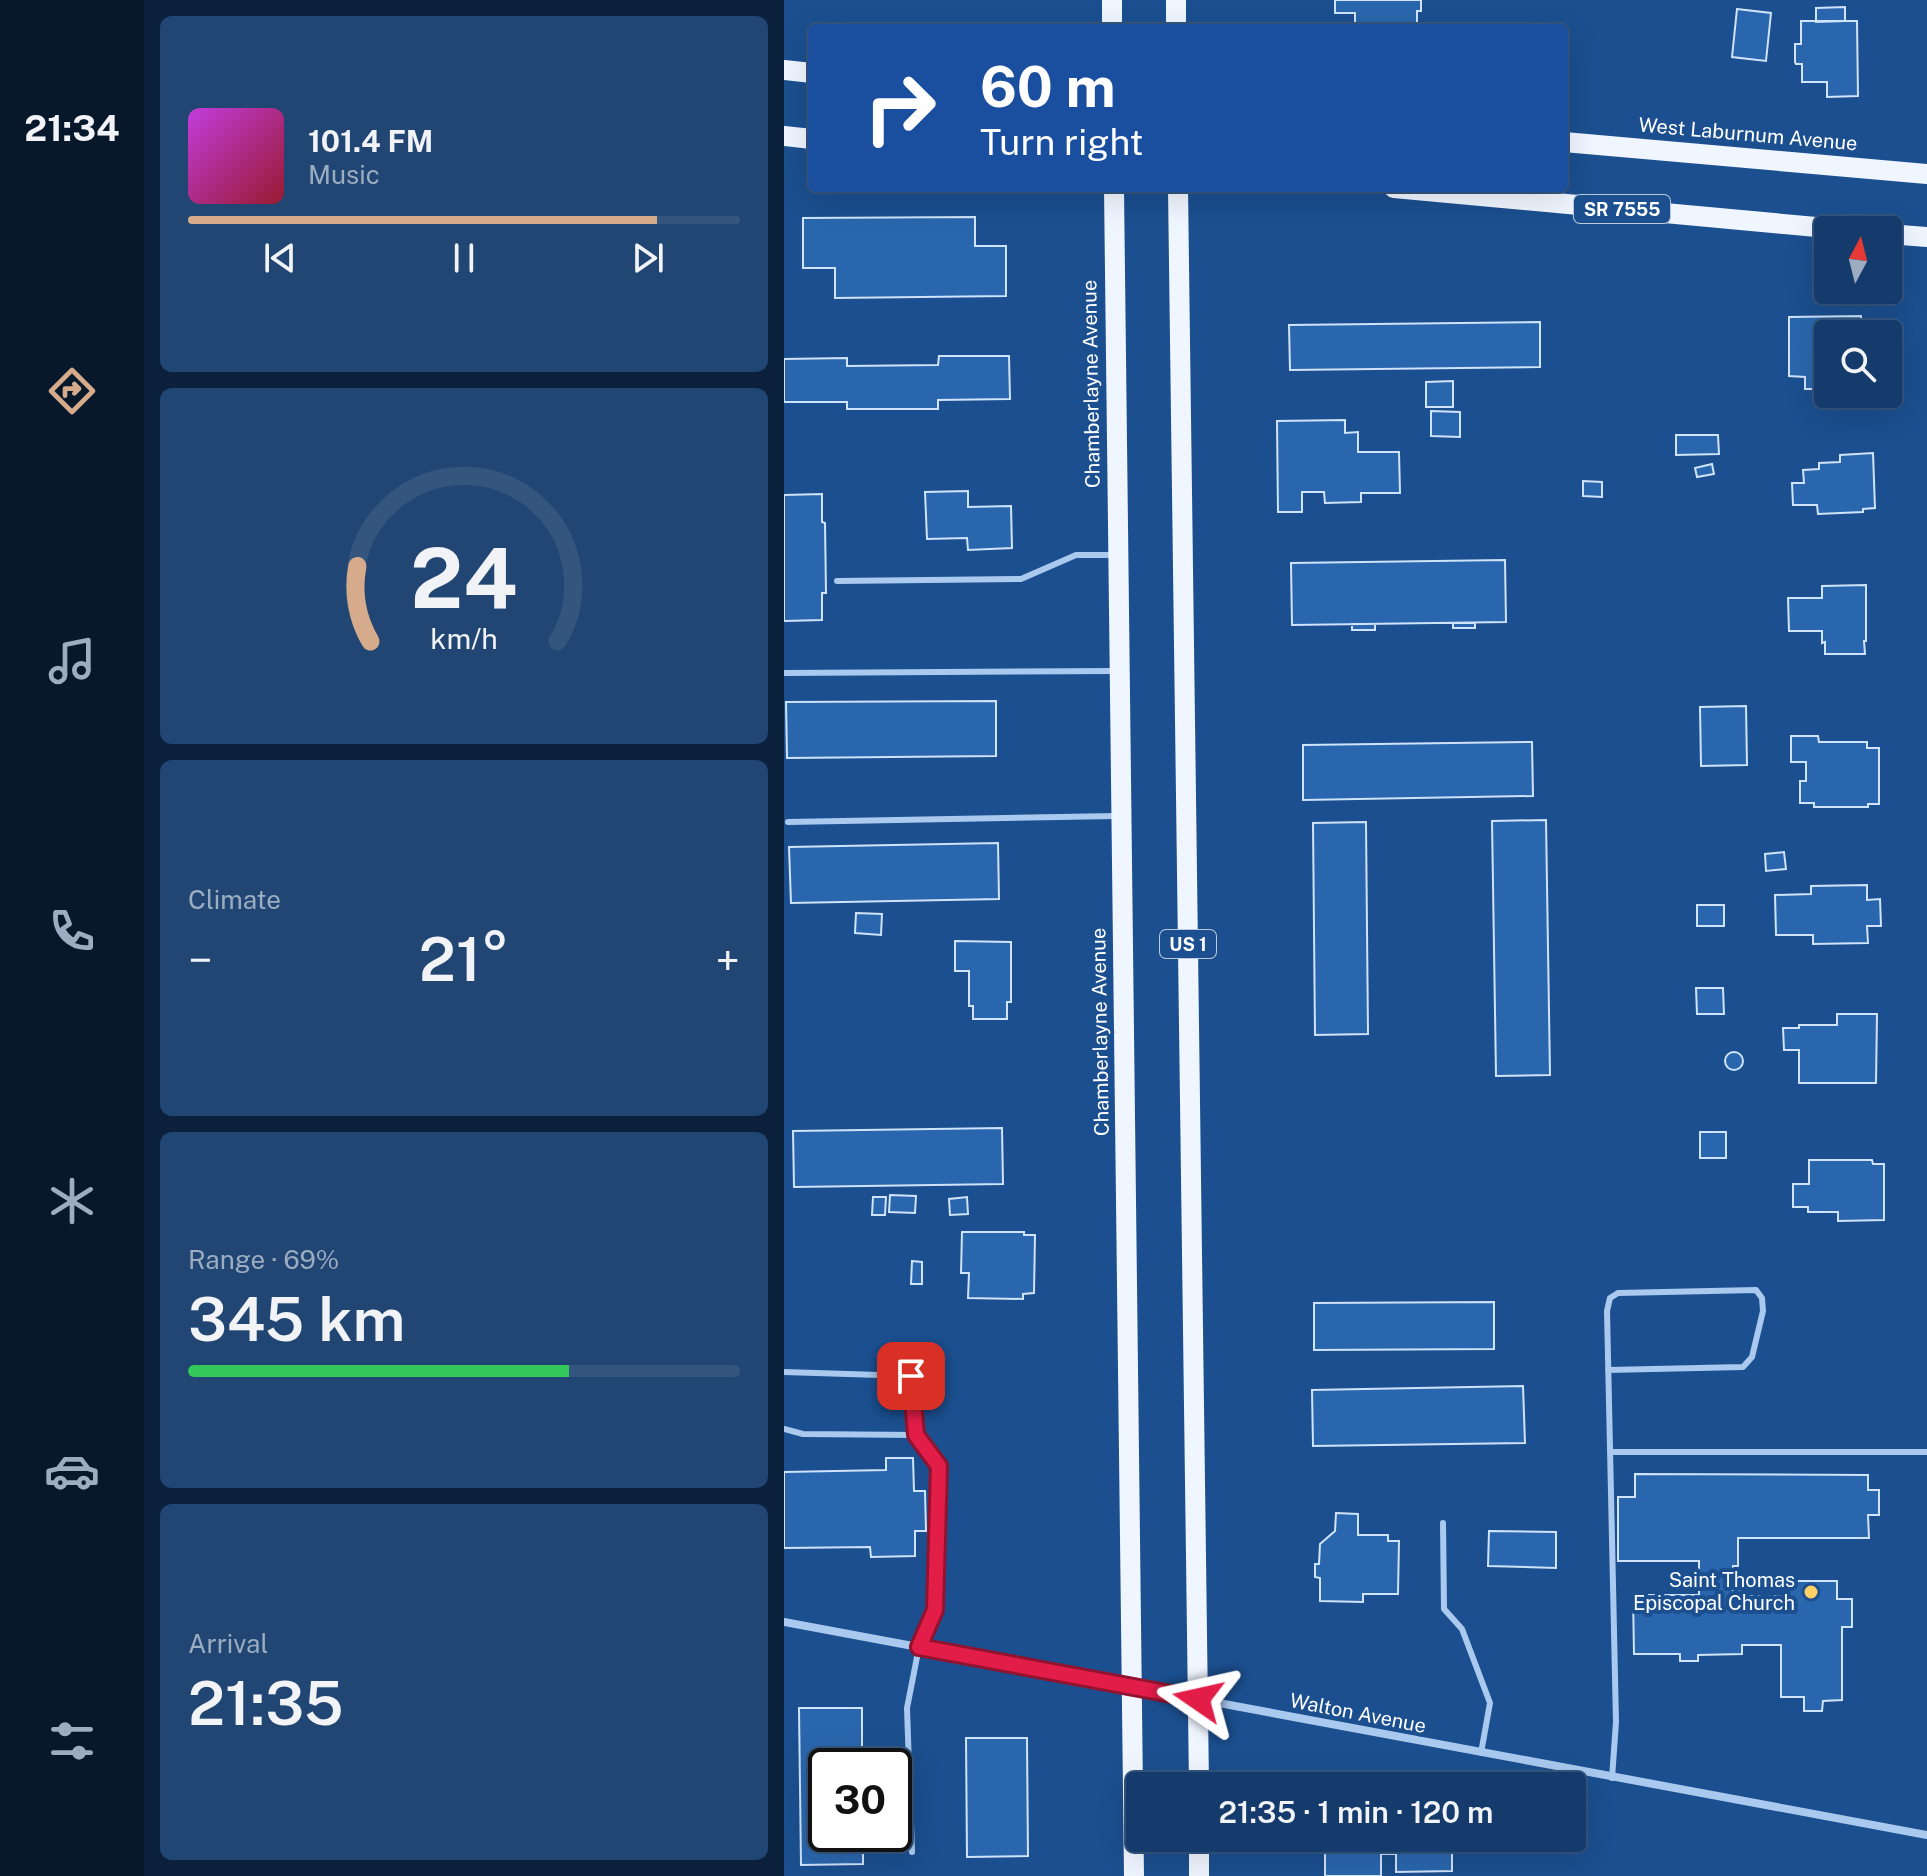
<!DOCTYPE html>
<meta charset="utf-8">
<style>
:root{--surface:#143b6b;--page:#214673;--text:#f1f3f6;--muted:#9dadc1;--line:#33557e;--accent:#d6ab8b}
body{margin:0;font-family:"Public Sans",sans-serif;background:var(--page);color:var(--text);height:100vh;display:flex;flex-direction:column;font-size:30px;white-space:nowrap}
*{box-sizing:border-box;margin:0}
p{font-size:26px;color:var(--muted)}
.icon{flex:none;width:44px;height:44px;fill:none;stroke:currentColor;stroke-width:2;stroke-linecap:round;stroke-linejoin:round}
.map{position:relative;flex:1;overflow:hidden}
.side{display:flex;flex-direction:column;gap:16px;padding:16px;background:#0b203b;width:640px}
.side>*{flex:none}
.top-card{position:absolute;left:24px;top:24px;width:760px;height:168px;border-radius:8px;box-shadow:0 8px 32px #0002,0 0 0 2px var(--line);background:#1a4fa0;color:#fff;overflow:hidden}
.needle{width:52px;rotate:7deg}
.buttons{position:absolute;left:1030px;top:216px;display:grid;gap:16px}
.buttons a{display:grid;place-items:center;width:88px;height:88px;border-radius:8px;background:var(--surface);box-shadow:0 8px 32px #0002,0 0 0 2px var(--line);font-size:40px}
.speed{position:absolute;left:24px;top:1748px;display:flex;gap:16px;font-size:40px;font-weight:700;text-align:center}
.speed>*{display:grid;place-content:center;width:104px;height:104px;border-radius:50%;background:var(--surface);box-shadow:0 8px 32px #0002,0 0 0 2px var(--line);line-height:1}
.speed .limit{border:4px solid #111;border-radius:12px;background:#fff;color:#111}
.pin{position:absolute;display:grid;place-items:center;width:68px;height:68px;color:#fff;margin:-34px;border-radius:16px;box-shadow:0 4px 12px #0006}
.me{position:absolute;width:88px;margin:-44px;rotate:281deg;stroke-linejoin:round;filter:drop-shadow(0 0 6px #0008)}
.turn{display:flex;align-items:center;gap:28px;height:168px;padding:0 40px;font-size:36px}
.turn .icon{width:104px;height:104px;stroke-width:2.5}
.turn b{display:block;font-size:56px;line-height:68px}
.big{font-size:60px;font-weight:600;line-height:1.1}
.side .widget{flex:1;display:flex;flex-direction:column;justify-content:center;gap:12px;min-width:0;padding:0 28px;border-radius:12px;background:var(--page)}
.side .dial{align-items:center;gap:0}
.dial svg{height:208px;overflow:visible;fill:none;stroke:var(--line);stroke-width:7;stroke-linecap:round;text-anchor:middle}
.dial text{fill:var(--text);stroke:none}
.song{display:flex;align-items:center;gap:24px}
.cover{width:96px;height:96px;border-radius:12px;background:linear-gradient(135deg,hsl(290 70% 55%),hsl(350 70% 35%))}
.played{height:8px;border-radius:4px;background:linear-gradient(90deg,var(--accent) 85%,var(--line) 85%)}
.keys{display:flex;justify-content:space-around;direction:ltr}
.heat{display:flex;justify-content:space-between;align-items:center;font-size:44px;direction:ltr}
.charge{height:12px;border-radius:6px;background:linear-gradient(90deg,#34c759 69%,var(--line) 0)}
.trip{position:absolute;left:342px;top:1772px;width:460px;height:80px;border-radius:8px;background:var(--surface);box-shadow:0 8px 32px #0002,0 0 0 2px var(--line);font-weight:600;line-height:80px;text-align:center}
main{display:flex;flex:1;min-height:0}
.menu{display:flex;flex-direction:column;width:144px;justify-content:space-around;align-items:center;background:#08182b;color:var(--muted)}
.menu .icon{width:56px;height:56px}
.menu .selected{color:var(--accent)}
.menu b{font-size:36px;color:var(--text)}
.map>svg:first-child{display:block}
.building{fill:#2a66ad;stroke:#cfe3fa;stroke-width:2}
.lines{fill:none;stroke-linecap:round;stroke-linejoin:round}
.lane{stroke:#a9c9ee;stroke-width:6}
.street{stroke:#a9c9ee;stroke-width:8}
.primary{stroke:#f0f6ff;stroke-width:20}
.route-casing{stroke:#92132f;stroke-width:20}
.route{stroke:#e11d48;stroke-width:14}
.poi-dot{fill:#ffd166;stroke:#1b4f8f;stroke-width:3}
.labels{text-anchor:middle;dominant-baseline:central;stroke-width:8;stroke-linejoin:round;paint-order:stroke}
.shield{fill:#1b4f8f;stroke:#bbcadd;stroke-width:2}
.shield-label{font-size:18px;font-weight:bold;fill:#fff}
.street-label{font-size:20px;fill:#fff;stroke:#1b4f8f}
.poi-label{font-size:20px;fill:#fff;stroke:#1b4f8f;text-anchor:end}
</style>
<main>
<nav class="menu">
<b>21:34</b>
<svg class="icon selected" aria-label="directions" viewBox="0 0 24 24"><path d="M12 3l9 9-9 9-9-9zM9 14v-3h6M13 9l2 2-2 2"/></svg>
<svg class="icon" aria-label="music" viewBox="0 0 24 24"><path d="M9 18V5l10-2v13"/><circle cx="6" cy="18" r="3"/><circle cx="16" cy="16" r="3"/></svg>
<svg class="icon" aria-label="phone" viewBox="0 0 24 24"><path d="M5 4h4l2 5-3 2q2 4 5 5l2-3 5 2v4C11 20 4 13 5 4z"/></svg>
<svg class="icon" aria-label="climate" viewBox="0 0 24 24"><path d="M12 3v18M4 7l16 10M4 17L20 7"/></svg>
<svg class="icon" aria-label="car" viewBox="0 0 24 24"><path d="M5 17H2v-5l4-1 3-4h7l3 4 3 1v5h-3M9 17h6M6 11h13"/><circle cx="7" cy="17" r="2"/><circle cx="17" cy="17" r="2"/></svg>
<svg class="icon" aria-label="filters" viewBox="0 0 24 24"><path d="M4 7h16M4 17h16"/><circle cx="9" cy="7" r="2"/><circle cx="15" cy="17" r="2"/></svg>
</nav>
<section class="side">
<div class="widget">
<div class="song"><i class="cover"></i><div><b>101.4 FM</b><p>Music</p></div></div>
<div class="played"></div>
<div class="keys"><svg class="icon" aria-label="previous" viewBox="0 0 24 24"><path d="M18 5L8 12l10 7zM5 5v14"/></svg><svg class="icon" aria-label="pause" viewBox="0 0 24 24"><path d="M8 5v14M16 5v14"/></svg><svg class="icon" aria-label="next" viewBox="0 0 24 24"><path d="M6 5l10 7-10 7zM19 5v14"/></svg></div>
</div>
<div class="widget dial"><svg viewBox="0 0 100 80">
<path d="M14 69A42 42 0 1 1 86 69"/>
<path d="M14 69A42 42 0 0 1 9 40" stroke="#d6ab8b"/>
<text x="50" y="56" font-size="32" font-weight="700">24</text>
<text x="50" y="72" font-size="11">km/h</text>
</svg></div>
<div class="widget"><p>Climate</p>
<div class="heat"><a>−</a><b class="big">21°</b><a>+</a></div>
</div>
<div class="widget"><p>Range · 69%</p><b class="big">345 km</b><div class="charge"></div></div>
<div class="widget"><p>Arrival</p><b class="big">21:35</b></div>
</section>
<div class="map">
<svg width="1143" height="1876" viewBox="0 0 1143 1876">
<rect width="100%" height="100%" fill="#1b4f8f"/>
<path class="building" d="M551,0H637V11H633V28H571V13H551Z
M1061,7V21L1032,22V8Z
M953,9L987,13L982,61L948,57Z
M1017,21H1073L1074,96L1043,97V82H1018V64H1012L1011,62V44H1017Z
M191,217V246H222V296L51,298V268H19V218Z
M1077,316V334H1044V389H1021V377L1005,376V317Z
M756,322V367L506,370L505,325Z
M155,356H225L226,399L154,400V409H63V402H0V359L63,358V366L154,365Z
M669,381V407H642V382Z
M647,411L676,412V437L647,436Z
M561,420V433L574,432V452H615L616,493H577V502L541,503L540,492H518V512H494L493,421Z
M892,435H934L935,454L892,455Z
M1089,453L1091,508L1079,509V512L1034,514L1033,505H1009L1008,483H1020L1019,470L1035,469V463L1056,462V455Z
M928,464L930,474L913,477L911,468Z
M799,481L818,482V497L799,496Z
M184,491V507L227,506L228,548L184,550L183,538L143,539L141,492Z
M38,494V522L41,523L42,593H38V620L0,621V495Z
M721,560L722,622L508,625L507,563Z
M1082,585V641H1080L1081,654H1041V642L1038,643V631H1005L1004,598H1038V586Z
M669,623H691V628H669Z
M568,624H591V630H568Z
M212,701V756L3,758L2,702Z
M962,706L963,765L917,766L916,707Z
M1007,736H1034L1035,742H1083V748H1095V804H1084V807H1030V803H1016V781H1022V762H1007Z
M748,742L749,796L519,800V745Z
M762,820L766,1075L712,1076L708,821Z
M582,822L584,1034L531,1035L529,823Z
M214,843L215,899L7,903L5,847Z
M1000,852L1002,869L982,871L981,854Z
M1083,885V900L1096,899L1097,926H1083L1084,943L1029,944V935H992L991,895L1027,894V886Z
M913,905H940V926H913Z
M72,913L98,914L97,935L71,933Z
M171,941L227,942V1002H223V1019H189V1006H185V971H171Z
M912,988H939L940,1014H913Z
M1053,1014H1093L1092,1083H1015V1050H1000L999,1028H1015V1025H1053Z
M941 1061a9 9 0 1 1 18 0a9 9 0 1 1-18 0Z
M218,1128L219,1184L10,1187L9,1131Z
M916,1132H942V1158H916Z
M1025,1160H1088L1089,1164H1100V1220L1054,1221V1212H1024V1207H1009V1184H1025Z
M106,1195L132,1196L131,1213L105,1212Z
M89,1197H102L101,1215H88Z
M183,1197L184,1214L166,1215L165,1199Z
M178,1232H240V1235H251L250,1293L239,1294V1299L184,1298L185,1273H177Z
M128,1261L138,1262V1284H127Z
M710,1302V1349L530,1350V1303Z
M739,1386L741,1443L529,1446L528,1390Z
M102,1458H129L130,1491H141L142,1531H131V1556L87,1557L86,1547L0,1548V1472L102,1470Z
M851,1474L1084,1475V1490H1095V1515H1084L1085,1538H954V1566H949V1590H960V1596H1001V1581H1053V1599H1068V1627H1058V1700L1039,1701L1038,1711H1020V1697H997V1645H958V1654L914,1655V1661H896V1654H850L849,1595H915V1561H834V1497H851Z
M552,1513L574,1514V1535H604V1541H615L614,1594H579V1602L536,1601V1578L531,1577V1564H535L536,1544L551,1531Z
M705,1531L772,1532V1568L704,1566Z
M15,1708H78V1766H42V1834H79V1864L17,1865Z
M182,1738H243L244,1856L183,1857Z
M788,1791L798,1793L792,1821L788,1820Z
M534,1838H668V1871L612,1872V1854H597V1876H541V1841H534Z"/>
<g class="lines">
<path class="lane" d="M53,581L237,579L292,555H329
M0,673L331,671
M4,822L332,816
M824,1370L959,1367L968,1357L979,1311L978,1298L972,1290L834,1293L826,1298L823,1311L832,1722L828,1778
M0,1372L127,1376L132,1435
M0,1429L19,1434L132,1435L155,1466L151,1610L135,1647L123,1708L128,1852
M826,1452H1143
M659,1523L660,1609L678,1629L706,1703L697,1753"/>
<path class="street" d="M0,1622L1143,1835"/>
<path class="primary" d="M328,0V28
M392,0V28
M0,70L28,73
M0,136L28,139
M780,142L1143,174
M330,188L350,1876
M394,188L415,1786
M610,188L1065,230
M1104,234L1143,237
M415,1838V1876"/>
</g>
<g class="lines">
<defs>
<path id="route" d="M127,1376L132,1435L155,1466L151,1610L135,1647L414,1699"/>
</defs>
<use href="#route" class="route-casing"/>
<use href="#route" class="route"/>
</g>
<circle class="poi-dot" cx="1027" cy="1592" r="8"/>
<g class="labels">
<g class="shield">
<rect x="790" y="195" width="96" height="28" rx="6"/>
<rect x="376" y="930" width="56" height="28" rx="6"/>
</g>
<g class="shield-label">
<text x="838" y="209">SR 7555</text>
<text x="404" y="944">US 1</text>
</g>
<g class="street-label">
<text transform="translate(964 134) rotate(5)">West Laburnum Avenue</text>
<text transform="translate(307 384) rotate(-91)">Chamberlayne Avenue</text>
<text transform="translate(316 1032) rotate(-91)">Chamberlayne Avenue</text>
<text transform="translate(574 1713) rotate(11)">Walton Avenue</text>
</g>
<g class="poi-label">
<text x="1011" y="1580">Saint Thomas<tspan x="1011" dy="23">Episcopal Church</tspan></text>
</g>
</g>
</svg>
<div class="buttons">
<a><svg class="needle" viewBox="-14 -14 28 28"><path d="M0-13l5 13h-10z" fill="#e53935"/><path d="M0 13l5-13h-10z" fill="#9dadc1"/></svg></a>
<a><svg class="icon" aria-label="search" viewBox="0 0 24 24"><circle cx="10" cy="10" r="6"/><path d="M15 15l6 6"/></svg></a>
</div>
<div class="speed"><div class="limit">30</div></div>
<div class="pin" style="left:127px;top:1376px;background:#d93025"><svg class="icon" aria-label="arrive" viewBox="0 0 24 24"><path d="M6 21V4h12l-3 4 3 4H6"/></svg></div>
<svg class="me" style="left:414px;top:1699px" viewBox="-20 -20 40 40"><path d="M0-17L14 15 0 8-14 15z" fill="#e11d48" stroke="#fff" stroke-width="4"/></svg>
<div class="trip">21:35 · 1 min · 120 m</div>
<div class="top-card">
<div class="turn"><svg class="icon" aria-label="right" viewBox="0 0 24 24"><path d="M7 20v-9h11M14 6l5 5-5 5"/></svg><div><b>60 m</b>Turn right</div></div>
</div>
</div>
</main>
